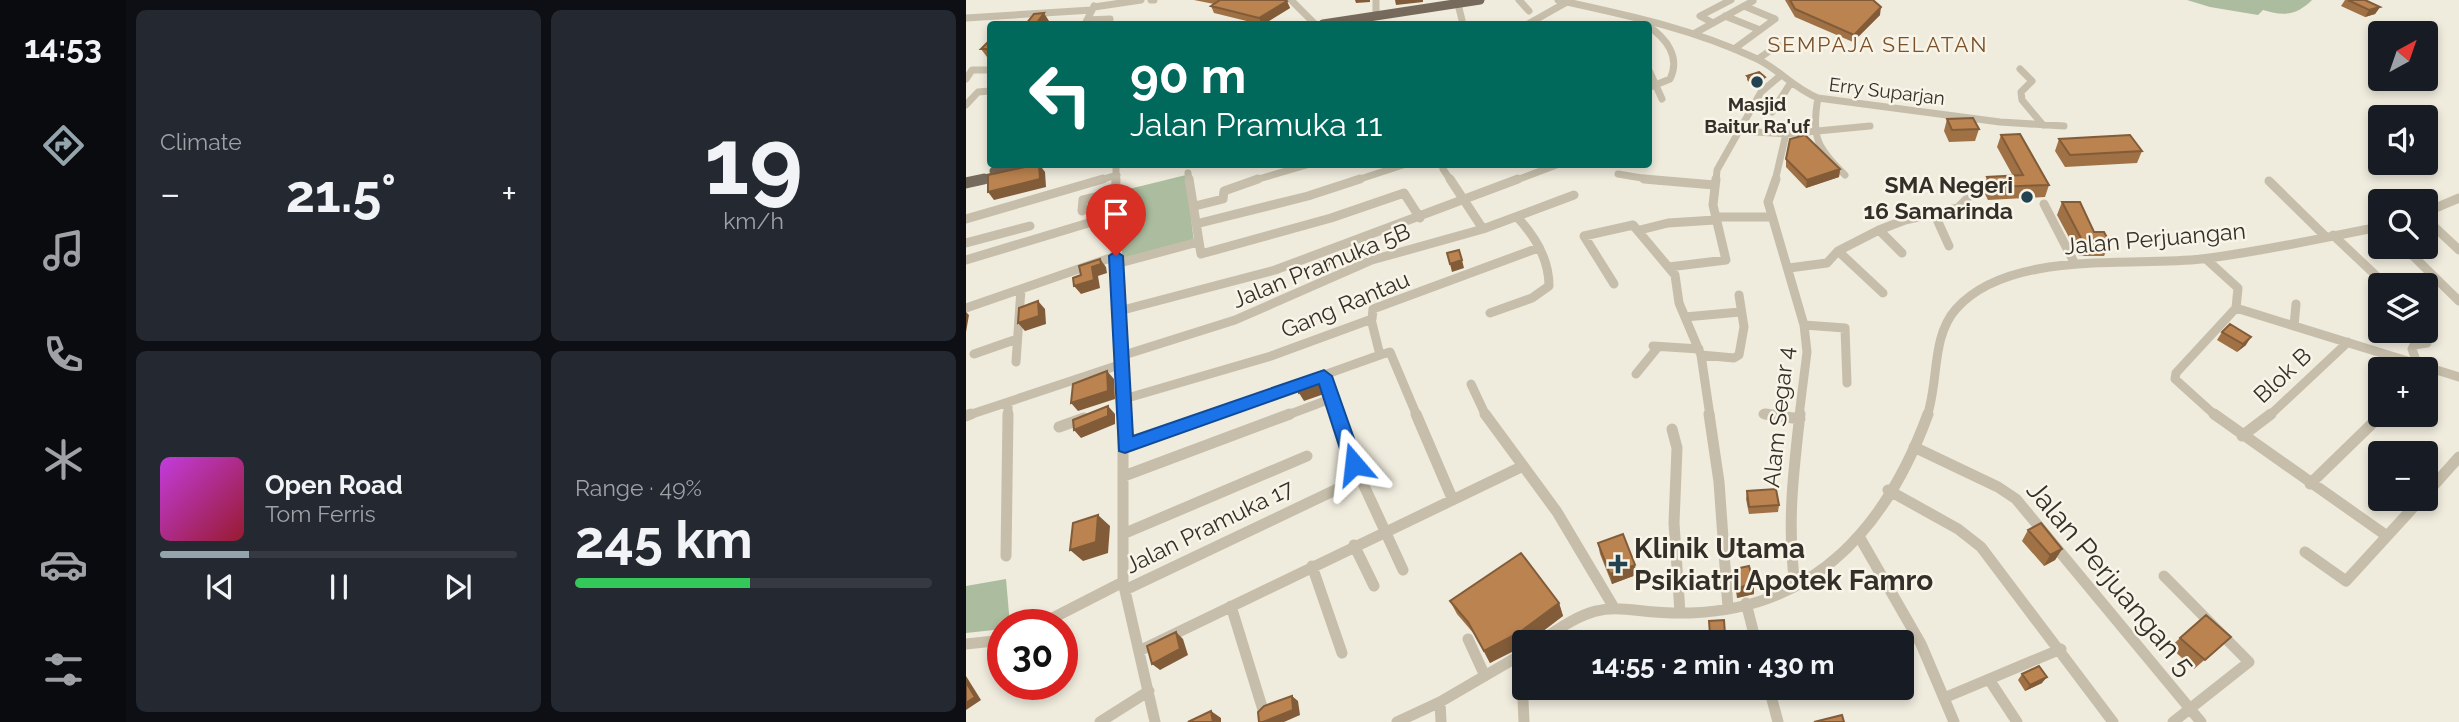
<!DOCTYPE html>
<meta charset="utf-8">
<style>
:root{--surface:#171b24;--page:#242831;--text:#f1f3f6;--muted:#9ea1a6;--line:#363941;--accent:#94a4ac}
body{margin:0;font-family:Raleway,sans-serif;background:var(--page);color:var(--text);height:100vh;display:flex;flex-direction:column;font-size:26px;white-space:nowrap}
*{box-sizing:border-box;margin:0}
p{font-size:23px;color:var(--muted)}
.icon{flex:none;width:38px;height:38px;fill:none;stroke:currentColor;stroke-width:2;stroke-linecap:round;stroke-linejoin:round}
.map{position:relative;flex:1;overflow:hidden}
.drawer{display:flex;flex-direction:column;gap:10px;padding:10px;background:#0d0f14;width:840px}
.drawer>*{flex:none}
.guide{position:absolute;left:21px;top:21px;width:665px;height:147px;border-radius:7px;box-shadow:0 4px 10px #0003;background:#00695c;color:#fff;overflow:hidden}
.needle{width:46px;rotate:40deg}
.controls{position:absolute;left:1402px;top:21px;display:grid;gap:14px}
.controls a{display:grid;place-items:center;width:70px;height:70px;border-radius:7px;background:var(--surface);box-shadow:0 4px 10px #0003;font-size:35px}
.speed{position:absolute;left:21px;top:609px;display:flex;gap:14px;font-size:35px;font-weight:700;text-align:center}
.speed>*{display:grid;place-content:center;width:91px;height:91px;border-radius:50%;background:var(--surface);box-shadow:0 4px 10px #0003;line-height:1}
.speed .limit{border:10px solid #d22;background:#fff;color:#111}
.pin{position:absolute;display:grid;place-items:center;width:60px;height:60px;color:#fff;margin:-72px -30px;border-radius:50% 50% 50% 0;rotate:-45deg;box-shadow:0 0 7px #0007}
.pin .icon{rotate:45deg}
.me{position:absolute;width:77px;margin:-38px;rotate:343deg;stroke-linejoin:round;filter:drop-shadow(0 0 5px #0008)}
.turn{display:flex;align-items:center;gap:24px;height:147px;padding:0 28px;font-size:32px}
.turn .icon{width:91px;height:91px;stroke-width:2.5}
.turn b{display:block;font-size:49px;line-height:60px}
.big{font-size:52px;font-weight:700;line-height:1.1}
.drawer .card{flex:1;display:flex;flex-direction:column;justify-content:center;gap:10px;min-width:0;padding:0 24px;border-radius:10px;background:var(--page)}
.drawer .dial{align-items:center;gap:0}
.dial b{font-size:91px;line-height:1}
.song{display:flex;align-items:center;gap:21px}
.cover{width:84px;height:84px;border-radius:10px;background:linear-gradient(135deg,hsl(290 70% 55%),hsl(350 70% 35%))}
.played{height:7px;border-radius:4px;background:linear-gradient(90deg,var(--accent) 25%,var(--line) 25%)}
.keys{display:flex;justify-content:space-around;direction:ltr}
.heat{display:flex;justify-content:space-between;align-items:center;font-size:38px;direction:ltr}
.charge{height:10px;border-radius:5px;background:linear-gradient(90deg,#34c759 49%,var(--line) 0)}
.drawer .tiles{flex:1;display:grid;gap:10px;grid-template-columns:repeat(2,1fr)}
.trip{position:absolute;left:546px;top:630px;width:402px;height:70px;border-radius:7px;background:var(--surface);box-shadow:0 4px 10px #0003;font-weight:700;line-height:70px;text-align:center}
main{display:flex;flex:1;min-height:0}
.dock{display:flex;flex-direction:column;width:126px;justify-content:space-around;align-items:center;background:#090b0e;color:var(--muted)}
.dock .icon{width:49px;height:49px}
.dock .on{color:var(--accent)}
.dock b{font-size:32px;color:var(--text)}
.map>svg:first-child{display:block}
.green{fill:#abbd9e}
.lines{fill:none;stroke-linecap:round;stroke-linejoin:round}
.minor-far2{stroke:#c6beaa;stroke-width:7}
.minor-far1{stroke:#c6beaa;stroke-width:9}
.minor{stroke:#c6beaa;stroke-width:11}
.major-far1{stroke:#756a5b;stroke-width:9}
.major{stroke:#756a5b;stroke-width:11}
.wall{fill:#a07145}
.shaded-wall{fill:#825c38}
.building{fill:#ba8350;stroke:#825c38;stroke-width:2}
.route{fill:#1a73e8;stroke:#114b97;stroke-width:2}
.poi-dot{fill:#224352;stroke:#f8f4e8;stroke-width:2.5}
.labels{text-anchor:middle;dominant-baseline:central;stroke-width:5;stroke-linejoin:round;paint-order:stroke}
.far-street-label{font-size:19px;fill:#342f29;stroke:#f8f4e8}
.far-poi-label{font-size:19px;font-weight:bold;fill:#342f29;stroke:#f8f4e8}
.far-quarter-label{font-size:21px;letter-spacing:2px;fill:#7b512a;stroke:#f8f4e8}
.poi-label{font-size:23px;font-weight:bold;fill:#342f29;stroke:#f8f4e8;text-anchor:end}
.street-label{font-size:23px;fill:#342f29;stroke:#f8f4e8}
.near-poi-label{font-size:28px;font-weight:bold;fill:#342f29;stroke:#f8f4e8;text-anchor:start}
.near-street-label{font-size:28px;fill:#342f29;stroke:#f8f4e8}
</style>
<main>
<nav class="dock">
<b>14:53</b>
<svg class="icon on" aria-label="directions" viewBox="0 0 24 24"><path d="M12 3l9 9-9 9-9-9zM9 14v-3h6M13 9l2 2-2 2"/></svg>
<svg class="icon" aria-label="music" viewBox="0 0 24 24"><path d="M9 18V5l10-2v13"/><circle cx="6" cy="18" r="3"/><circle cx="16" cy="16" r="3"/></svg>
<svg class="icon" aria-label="phone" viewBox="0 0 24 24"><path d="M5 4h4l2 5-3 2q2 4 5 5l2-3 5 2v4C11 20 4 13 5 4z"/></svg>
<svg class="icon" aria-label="climate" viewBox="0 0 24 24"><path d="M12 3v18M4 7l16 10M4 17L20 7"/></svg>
<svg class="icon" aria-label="car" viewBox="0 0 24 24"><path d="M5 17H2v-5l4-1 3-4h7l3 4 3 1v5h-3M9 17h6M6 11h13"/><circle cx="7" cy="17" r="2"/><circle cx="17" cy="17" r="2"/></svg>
<svg class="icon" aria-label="filters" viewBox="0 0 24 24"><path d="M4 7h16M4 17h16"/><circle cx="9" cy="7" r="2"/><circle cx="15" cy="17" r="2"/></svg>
</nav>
<section class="drawer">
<div class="tiles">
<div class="card"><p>Climate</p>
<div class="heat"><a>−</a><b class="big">21.5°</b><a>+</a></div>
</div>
<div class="card dial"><b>19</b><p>km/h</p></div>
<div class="card">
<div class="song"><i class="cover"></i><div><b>Open Road</b><p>Tom Ferris</p></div></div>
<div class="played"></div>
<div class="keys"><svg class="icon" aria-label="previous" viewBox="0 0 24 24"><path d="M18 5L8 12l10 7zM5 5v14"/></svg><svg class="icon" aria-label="pause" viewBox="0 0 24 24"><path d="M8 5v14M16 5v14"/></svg><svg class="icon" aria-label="next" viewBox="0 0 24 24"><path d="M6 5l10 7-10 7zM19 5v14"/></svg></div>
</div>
<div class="card"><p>Range · 49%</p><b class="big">245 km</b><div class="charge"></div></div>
</div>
</section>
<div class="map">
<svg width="1493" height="722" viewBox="0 0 1493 722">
<rect width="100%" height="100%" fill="#efebdd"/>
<path class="green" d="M1221,0H1346C1330,16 1317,16 1297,10L1292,15L1244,7Z
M220,175L228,243L156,265L155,191Z
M40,579L44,625H37V629L0,633V586Z"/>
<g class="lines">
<path class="minor-far2" d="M185,0H188
M325,0L348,23
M410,0V11
M553,0L563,11
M592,0C660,15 725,28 789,58C812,68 827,88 852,98L1034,122L1098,126
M492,4L496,20
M778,6L809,19
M128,7L175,0
M759,16L794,30
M0,18L126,10
M121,20L144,19
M747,23L734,16L765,0
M119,24L128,6
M562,24L601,2
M682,26C700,38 715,57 704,79L682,88
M729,33L787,1
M768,49L809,19
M792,59L812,45
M682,68L696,99
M1054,69L1066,81L1055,92L1056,100L1077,125
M0,79L6,70H24
M852,98C845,137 851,148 879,175
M0,105L12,92L24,91
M806,112L824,84
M774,131L820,134
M477,169L485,181
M222,173L223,181
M652,174L694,181
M131,181L151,175
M150,181V164
M286,181L344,164
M388,181L440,164
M548,181L593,164
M750,181L751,170L795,92L814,76
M809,181L820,134L904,126"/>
<path class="minor-far1" d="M150,179L148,232L157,416
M223,179L235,254L365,218L438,193L454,218
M484,179L517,229
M678,179L748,185
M810,179L802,202L838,325L841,352L833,416
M1303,181L1359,236
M1078,204L1109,264
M229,206L257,199L258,191L292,179
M116,211L117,200L151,192
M1460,212L1493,198
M968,213L983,246
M749,217H806
M0,219L137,179
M1460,219L1493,250
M230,224L342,196L394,179
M674,230L702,223L749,220
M913,230L936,253
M1367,235L1420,285
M0,243L64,226
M1438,247L1493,301
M872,251L917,293
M1240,259L1272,288L1270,308L1210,373L1209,379L1250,416
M0,260L149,215
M150,264L232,242
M703,267L760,260L747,205L750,179
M823,268L861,263L872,251L913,230L939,220L992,208L1001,199
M648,284L618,236L667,225L709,275L713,303L735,355L744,416
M0,308L150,256
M1270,308L1493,377
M153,311L309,270L552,179
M524,313L566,298L583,286C583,259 569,236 551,217
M719,317L774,312
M838,325L879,328L881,383
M1328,326L1330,304
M687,346L733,349
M8,354L51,339
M414,355L424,352L451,416
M735,355L768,358L773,355L778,327L773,295
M155,356L269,320L406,260L517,229L608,195
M50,362L55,289
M1451,363L1446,349L1448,345L1461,343L1455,331
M670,374L692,347
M358,376L367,398
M505,384L520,416
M158,399L305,356L406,319L407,309L572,248
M797,414L812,416
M0,416L156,364
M42,416V402
M243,416L414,355L405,319
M319,416L367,398L373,416
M961,416C973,382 965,337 990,309C1043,249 1165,267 1235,259C1295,252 1355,238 1414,227
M1303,416L1382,342"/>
<path class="minor" d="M157,414V582L189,722
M372,414L388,464L437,570
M450,414L486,498
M519,414L591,512L647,606
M743,414L753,482L762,608
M799,414L834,419
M1248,414L1421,536
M0,416L5,414
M93,427L118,418
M706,429L711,448L708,523L714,613
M1276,436L1305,414
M159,446L248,414
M948,447L1032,487L1050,499L1235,722
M158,476L324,414
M1344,484L1415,415
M922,490L992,529L1015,547L1147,722
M1460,494L1493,457
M157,534L341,456
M894,538L955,644L988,722
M388,545L408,586
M1339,552L1380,581L1455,499
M40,556L42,414
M346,566L376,653
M1198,576L1283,662L1207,722
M829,586C821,525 827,475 834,414
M159,590L384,483
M780,603L790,642
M265,606L297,710
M73,625L157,582
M502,639L519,676
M574,642C643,590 649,615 724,613C850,609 921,526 962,414
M0,644L37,640
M173,651L555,467
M555,656L558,722
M1024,681L1051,722
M803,688L812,722
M978,698L1095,649
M474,702L475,722
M134,722L183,691
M431,722L474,702L558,653"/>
<path class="major-far1" d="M357,24L514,0
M28,171L55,164
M10,181L37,175"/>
<path class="major" d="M0,183L18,179"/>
</g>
<path class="wall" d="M228,0H320L324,8L298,24H293L248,13L245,6L248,4Z
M819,0H907L914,15L887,42L829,17Z
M1379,0H1399L1414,7L1409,14L1399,17L1375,6Z
M24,40V57H21L15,49Z
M781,76L799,77L798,81L788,87L781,80Z
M981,119L1013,129L1009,141L983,142L978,131Z
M1035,135L1083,185L1079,197L1022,200L1017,190L1021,177L1047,176L1031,147Z
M1093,139L1176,151L1171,163L1099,167L1089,151Z
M820,159L874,169L873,177L840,188L820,167Z
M1096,202L1128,232L1144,243L1138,256H1113L1091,215Z
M1256,332L1280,345L1271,352L1251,340Z
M781,491L813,505L812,512L783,514L780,499Z
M1062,530L1096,549L1089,560L1078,566L1056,541Z
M632,543L669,565L670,575L646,584L634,554Z
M769,569L788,594L771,598L768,580Z
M484,601L593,603L597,616L524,663L509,635L491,614Z
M1240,615L1265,637L1228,669L1204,647Z
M743,621L759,634V640L744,641Z
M1056,674L1076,683L1059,691L1052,680Z"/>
<path class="shaded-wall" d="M389,0H404V2L390,3Z
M429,0H457V2L430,5Z
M321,1L324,8L298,24H296L293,18Z
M915,7L914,15L887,42L888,35Z
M1414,7L1409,14L1399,17L1403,10Z
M78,13L83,21L80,24H70Z
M799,77L798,81L788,87L789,83Z
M73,164L79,172L80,187L28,200L22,192Z
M874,169L873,177L840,188L841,180Z
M134,259L140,267L141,273L132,276L134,288L115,294L108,286Z
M362,260L364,264V271L351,276L349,272Z
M496,260L498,268L486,272L484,264Z
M72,301L79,309L80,324L59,331L52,323Z
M0,312L3,315L0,332Z
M1285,337L1280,345L1271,352L1277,344Z
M141,371L148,379L149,399L112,411L105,403Z
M352,382L358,394L338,401L333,393Z
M142,406L149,414V424L115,438L108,430Z
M132,515L144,526L142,553L117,561L104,550Z
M1096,549L1089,560L1078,566L1084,555Z
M669,565L670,575L646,584L644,574Z
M788,583V594L771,598L772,588Z
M593,603L597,616L563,642H558V646L524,663L518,651Z
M210,632L217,639L222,655L194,670L186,664Z
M0,676L15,700L0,710Z
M1081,677L1076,683L1059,691L1064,685Z
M326,696L332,701L334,715L318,722H297Z
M245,711L255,718V722H247Z"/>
<path class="building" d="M254,0H320L321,1L293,18L245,6Z
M824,0H907L915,7L888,35L829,9Z
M1382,0H1399L1414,7L1403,10Z
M78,13L70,24H60L68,14Z
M24,40V49H15Z
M793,72L799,77L789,83L781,76Z
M1007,118L1013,129L986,130L981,119Z
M1054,134L1083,185L1026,187L1021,177L1057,175L1035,135Z
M839,135L874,169L841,180L820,159L824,139Z
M1164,135L1176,151L1104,155L1093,139Z
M73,164L74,179L22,192V175Z
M1096,202H1114L1128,232H1138L1144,243L1118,244Z
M493,250L496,260L484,264L481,253Z
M134,259L135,264L126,267L128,280L108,286L107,278L115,275L113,266Z
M362,260L363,266L349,272L348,263Z
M72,301L73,316L52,323L53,308Z
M1264,324L1285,337L1277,344L1256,332Z
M141,371L142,391L105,403L107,384Z
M352,382L353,386L333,393L332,389Z
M142,406V416L108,430L107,420Z
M810,489L813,505L783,507L781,491Z
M132,515L130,542L104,550L107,523Z
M1075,523L1096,549L1084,555L1062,530Z
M657,534L669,565L644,574L632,543Z
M555,553L593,603L554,632L518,651L502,622L484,601Z
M783,566L788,583L772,588L769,569Z
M1240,615L1265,637L1239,660L1214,638Z
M758,620L759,634L744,635L743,621Z
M210,632L214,649L186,664L181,646Z
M1073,666L1081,677L1064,685L1056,674Z
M0,682L9,697L0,703Z
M326,696L327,710L297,722H293L292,712L298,706Z
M245,711L247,722H222Z
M876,715L878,722H848Z"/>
<path class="route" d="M150,251L157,256L167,436L358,370L366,376L397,464L395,469H382L379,464L353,384L159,453L153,451L143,256Z"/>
<g class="poi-dot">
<circle cx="791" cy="82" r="7"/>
<circle cx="1061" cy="197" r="7"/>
<path d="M648.5 553.5h7v7h7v7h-7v7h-7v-7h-7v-7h7z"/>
</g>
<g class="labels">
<g class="far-street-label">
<text transform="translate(921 91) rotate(7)">Erry Suparjan</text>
</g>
<g class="far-poi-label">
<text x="791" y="104">Masjid<tspan x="791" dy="22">Baitur Ra'uf</tspan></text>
</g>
<g class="far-quarter-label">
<text x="912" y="44">SEMPAJA SELATAN</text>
</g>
<g class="poi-label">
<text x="1047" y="184">SMA Negeri<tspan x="1047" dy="26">16 Samarinda</tspan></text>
</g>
<g class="street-label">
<text transform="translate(1189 238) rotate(-5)">Jalan Perjuangan</text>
<text transform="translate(355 265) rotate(-22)">Jalan Pramuka 5B</text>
<text transform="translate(379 304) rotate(-23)">Gang Rantau</text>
<text transform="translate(1316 375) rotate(-43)">Blok B</text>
<text transform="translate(812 417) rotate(-84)">Alam Segar 4</text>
<text transform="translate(243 526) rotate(-26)">Jalan Pramuka 17</text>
</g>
<g class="near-poi-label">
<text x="668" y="548">Klinik Utama<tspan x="668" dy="32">Psikiatri Apotek Famro</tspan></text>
</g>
<g class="near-street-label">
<text transform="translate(1145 578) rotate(50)">Jalan Perjuangan 5</text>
</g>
</g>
</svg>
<div class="controls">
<a><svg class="needle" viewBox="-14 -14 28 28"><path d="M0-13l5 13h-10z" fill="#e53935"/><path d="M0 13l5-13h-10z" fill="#9ea1a6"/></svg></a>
<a><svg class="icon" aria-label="sound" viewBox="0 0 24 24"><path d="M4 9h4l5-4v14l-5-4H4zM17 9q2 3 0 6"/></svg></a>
<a><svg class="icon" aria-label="search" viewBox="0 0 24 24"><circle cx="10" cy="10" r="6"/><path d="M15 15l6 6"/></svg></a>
<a><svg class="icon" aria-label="layers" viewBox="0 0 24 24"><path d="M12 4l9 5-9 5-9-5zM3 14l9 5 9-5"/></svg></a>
<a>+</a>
<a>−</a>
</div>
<div class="speed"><div class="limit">30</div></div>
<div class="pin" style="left:150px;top:256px;background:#d93025"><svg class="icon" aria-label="arrive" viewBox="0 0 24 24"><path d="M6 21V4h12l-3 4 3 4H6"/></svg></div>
<svg class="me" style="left:388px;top:464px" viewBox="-20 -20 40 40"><path d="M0-17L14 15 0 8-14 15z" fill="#1a73e8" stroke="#fff" stroke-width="4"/></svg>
<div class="trip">14:55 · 2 min · 430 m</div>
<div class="guide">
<div class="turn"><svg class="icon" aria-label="left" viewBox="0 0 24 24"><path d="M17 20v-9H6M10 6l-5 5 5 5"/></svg><div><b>90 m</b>Jalan Pramuka 11</div></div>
</div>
</div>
</main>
